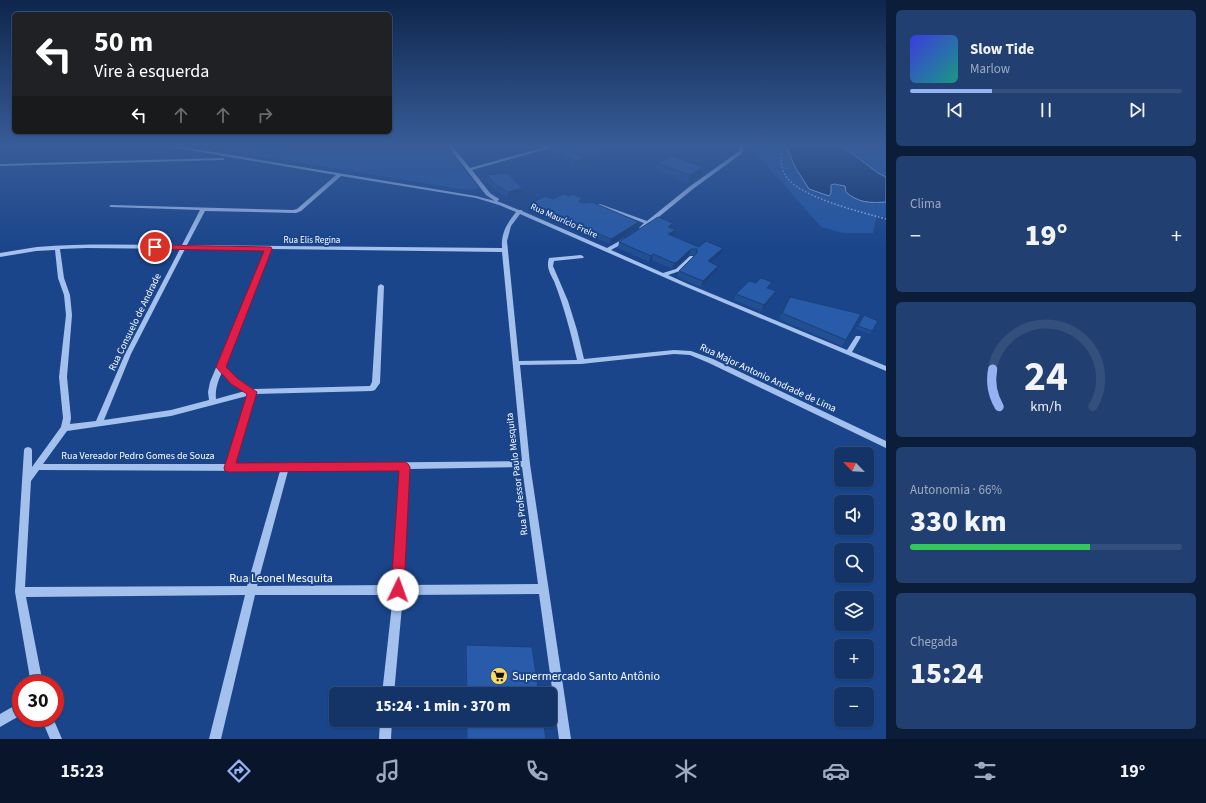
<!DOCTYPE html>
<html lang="pt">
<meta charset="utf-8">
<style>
:root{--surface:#143468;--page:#213f71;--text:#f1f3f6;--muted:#9daac0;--line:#334f7c;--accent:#95b2f1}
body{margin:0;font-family:"Source Sans 3",sans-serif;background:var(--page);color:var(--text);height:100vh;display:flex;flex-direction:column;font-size:15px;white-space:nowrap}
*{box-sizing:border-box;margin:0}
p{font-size:13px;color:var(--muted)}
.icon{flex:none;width:22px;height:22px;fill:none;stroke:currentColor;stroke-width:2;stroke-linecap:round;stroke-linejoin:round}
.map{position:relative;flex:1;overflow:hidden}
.sheet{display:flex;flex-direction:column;gap:10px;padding:10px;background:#0b1d39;width:320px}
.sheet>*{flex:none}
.top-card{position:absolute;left:12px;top:12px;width:380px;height:122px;border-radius:6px;box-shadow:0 1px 3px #0004,0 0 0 1px var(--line);background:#202124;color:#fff;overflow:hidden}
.needle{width:26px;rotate:295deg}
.buttons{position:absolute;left:834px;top:447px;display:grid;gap:8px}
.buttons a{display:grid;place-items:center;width:40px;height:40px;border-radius:6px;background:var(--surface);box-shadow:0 1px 3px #0004,0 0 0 1px var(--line);font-size:20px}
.speed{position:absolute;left:12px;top:675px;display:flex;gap:8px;font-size:20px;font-weight:700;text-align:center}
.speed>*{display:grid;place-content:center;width:52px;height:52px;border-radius:50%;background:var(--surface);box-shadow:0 1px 3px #0004,0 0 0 1px var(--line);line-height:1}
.speed .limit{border:6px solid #d22;background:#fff;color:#111}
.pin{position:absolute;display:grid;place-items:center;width:34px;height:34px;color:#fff;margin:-17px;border:2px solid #fff;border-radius:50%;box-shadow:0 1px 4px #0007}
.me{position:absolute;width:44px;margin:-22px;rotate:3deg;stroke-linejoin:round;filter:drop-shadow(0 0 3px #0008)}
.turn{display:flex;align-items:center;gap:14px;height:84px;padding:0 16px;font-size:18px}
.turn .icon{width:52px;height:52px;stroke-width:2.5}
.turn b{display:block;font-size:28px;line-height:34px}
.lanes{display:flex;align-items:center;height:38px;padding:0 16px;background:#0003;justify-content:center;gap:20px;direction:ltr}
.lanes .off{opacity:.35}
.big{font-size:30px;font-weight:800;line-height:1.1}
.sheet .widget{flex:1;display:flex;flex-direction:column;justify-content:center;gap:6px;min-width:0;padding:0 14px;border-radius:6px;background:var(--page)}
.sheet .dial{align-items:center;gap:0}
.dial svg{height:104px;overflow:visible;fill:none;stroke:var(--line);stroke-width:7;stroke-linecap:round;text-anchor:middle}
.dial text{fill:var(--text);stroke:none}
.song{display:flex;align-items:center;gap:12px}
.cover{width:48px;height:48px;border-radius:6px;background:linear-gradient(135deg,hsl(240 70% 55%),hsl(170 70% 35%))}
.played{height:4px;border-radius:2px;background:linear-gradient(90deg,var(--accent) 30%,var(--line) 30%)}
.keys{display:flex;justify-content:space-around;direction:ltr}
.heat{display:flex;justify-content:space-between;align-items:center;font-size:22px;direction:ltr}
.charge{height:6px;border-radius:3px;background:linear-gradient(90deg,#34c759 66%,var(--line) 0)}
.trip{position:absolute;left:329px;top:687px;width:228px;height:40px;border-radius:6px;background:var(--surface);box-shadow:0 1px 3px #0004,0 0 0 1px var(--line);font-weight:800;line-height:40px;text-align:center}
.dock{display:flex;height:64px;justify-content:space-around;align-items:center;background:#08152a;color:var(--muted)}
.dock .icon{width:28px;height:28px}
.dock .on{color:var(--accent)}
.dock b{font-size:18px;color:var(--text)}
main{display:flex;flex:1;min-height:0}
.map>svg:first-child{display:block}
.green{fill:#2256a4}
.water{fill:#113269;stroke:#97bbf0}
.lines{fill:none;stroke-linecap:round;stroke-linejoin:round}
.path{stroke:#a4c1ee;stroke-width:1.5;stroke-dasharray:1.5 2;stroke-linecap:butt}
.minor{fill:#a4c1ee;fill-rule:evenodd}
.wall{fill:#224e92}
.shaded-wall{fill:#1c4077}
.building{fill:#285baa;stroke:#1c4077}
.route{fill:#e11d48;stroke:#92132f}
.labels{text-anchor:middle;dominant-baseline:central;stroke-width:4;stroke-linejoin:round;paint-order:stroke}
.far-street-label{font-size:9px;fill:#fff;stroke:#1a458b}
.street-label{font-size:10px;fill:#fff;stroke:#1a458b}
.near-street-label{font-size:12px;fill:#fff;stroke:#1a458b}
.near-poi-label{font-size:12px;fill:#fff;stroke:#1a458b;text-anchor:start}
</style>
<main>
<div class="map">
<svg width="886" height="739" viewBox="0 0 886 739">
<rect width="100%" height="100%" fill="#1a458b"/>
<path class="green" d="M197,146H412L419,150L448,149L479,188L466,190Z
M750,146H789L787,149L831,193V185C845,179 861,199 873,203C877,204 882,203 886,202V217L877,216L873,233H843L821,227Z
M842,146H886V177L878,173Z"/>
<path class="water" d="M789,146H842L878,173L886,177V202C870,203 858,203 846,192L845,186L834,184L831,185V193L829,196L809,189L795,167L787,148Z"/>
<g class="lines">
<path class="path" d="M781,146C782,155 780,165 784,173C795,197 862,212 886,219"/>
<path class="minor" d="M165,146H177L476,196L495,201L486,195L448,146H452L470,168L549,146H557L472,170L490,193L499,199V200L497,201L519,210H522V211L607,248L625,238H629V240L611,250L663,273L676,269L690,256H694V258L680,271L668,275L688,284L847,350L856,336H860L861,337L852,352L886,366V371L684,286L520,214L511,226L507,241L519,361L577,360C571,333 564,307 554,281C550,273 546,267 549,258L581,255L584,257L583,258L554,261L553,266L568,301L577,330L584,359L674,350L691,351L713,359L886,441V448L709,363L690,355L674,354L581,364L520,365L530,464L571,739H559L539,594L403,595L394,694H382L393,595H255L221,739H209L245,595L26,597L43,684H31L15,592L24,450L25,448L28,447L31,448L32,450V467L61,427L63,418L59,377L66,315L64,295L58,278L55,250L36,251L0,257V253C12,251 24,249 37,247C84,243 133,245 182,245L200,210L111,207L109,206L111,205L293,210L297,209L336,175ZM341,176L476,198L499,205L516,212C507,224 501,232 502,248L187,245L205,211L296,213L301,211ZM87,248L180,249L125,354L96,421L70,424L71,418L67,377L72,315L70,295L64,278L60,249ZM185,249H266L210,382L208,392L209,400L171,410L104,420L131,354ZM272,249L502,252L522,461L234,464L255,394L372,391L375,390L380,383L384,286L381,284L378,286L372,382L370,386L253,389L238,379L224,366ZM222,372L232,383L245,391L216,399C215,389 218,381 222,372ZM247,396L226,464H43L67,431L171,416ZM522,467L538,584L403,585L409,469ZM401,469L393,585L257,586L288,471ZM39,470L280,471L247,586L25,587L31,481Z
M738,146H742L744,149L741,154L693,189L644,229H640L639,228L644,223L596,205L600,204L647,221L689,187L738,152L740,149Z
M224,158V160H222L0,166V164Z
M21,702V715L0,727V714Z
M41,718H53L62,739H50Z
M380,720H392L391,739H379Z"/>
</g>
<path class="wall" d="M568,146H591L604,153L603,158L574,166L550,152V147L584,157H586L568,147Z
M657,163L701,175L688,183L655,171Z
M487,175L523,193L508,198L495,190L486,180Z
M581,202L582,203L637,228L610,244L529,210L530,204Z
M673,223L672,228L674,235L673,236L699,247L721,254L711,263L716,271L701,287L677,277L679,271L695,255H689L675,268L672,269L652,260L649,262L618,248L619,242Z
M769,288L776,291L773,297L761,311L734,300L736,294Z
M790,297L861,314L842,346L779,319Z
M864,315L878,321L870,334L856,329Z
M466,645L539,694H466L465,655Z
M466,720H543L546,739H466Z"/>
<path class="shaded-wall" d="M604,153L603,158L574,166L575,161Z
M703,167L701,175L688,183L690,175Z
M523,188V193L508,198V192Z
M639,222L637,228L610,244L611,239Z
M673,223L672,228L668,227Z
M676,230L674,235L667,240L668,234Z
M723,248L721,254L705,267L708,261Z
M691,249L689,255L675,268L672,269L674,263Z
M653,254L652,260L649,262L651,256Z
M718,266L716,271L701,287L703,281Z
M776,291L773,297L761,311L764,305Z"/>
<path class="building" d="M554,146H564L584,157L590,156V154L576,146H591L604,153L575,161L550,147Z
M672,156L703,167L690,175L657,163Z
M508,173L516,182L523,188L508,192L496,185L487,175Z
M563,194L569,196L572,194L582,198L579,201L582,203L592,202L639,222L611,239L530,204L545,196L553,199Z
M658,217L673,223L668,227L676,230L668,234L699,247L706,241L723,248L708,261L718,266L703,281L679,271L697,253V249H691L677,262L674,263L653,254L651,256L619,242Z
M761,278L772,282L767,288L776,291L764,305L736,294L749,281L756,283Z
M790,297L861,314L846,340L782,313Z
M864,315L878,321L872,331L858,326Z
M466,645L532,647L539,694H467Z
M467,720H543L546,739H467Z"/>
<linearGradient id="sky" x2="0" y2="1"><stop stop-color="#0e264c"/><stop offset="0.58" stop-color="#385c98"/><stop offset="1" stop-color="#385c98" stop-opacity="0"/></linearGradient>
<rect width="886" height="250" fill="url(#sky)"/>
<path class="route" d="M155,245L271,247L272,249L226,367L238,379L257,392L236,463L405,462L408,464L410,467L404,590L402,595L398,596L393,595L391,590L399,471L229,472L225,471L224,468L247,394L231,384L216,367L264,251L153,249L152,247Z"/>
<defs>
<symbol id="supermarket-disc" viewBox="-11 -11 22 22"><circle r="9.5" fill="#ffda61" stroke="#1a458b"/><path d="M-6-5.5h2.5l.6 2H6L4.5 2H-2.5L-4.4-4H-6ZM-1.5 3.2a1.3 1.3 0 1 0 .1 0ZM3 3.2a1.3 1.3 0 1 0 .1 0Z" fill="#111"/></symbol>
</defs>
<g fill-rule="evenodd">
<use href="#supermarket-disc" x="489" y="666" width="20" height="20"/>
</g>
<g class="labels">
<g class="far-street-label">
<text transform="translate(564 221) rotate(24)">Rua Maurício Freire</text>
<text x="312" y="240">Rua Elis Regina</text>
</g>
<g class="street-label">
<text transform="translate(135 322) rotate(-64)">Rua Consuelo de Andrade</text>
<text transform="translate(768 378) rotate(25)">Rua Major Antonio Andrade de Lima</text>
<text x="138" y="456">Rua Vereador Pedro Gomes de Souza</text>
<text transform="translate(517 474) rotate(-97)">Rua Professor Paulo Mesquita</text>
</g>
<g class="near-street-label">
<text x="281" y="578">Rua Leonel Mesquita</text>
</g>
<g class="near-poi-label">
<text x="512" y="676">Supermercado Santo Antônio</text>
</g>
</g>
</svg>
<div class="buttons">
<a><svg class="needle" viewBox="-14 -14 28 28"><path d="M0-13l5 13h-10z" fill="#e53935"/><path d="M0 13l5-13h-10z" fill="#9daac0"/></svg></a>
<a><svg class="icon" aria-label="sound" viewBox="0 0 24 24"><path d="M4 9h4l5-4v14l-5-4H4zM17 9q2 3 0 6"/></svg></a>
<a><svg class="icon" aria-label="search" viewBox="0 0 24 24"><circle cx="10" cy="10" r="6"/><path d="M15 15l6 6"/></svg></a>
<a><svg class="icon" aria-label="layers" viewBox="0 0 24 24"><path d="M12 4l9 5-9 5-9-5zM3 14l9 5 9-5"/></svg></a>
<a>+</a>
<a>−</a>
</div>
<div class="speed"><div class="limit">30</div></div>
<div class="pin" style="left:155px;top:247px;background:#d93025"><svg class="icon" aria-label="arrive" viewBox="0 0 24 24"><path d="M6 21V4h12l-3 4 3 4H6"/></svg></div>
<svg class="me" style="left:398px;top:590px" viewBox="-20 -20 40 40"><circle r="19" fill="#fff"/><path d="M0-13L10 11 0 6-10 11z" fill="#e11d48"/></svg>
<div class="trip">15:24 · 1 min · 370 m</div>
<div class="top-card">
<div class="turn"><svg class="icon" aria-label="left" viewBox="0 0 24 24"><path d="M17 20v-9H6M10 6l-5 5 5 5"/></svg><div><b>50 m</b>Vire à esquerda</div></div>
<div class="lanes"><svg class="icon" aria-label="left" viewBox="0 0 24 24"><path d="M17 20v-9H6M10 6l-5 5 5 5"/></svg><svg class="icon off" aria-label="ahead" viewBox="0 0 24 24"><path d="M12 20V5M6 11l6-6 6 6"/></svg><svg class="icon off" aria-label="ahead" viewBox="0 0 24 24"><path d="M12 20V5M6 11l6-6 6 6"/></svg><svg class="icon off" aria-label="right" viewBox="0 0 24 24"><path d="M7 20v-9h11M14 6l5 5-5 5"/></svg></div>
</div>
</div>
<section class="sheet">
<div class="widget">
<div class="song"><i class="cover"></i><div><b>Slow Tide</b><p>Marlow</p></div></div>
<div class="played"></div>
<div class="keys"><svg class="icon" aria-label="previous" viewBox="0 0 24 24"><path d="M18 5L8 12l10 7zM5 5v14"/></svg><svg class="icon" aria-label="pause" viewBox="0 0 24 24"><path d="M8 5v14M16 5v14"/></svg><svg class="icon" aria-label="next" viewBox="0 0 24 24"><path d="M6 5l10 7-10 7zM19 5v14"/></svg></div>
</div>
<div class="widget"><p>Clima</p>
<div class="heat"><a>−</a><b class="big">19°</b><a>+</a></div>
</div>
<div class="widget dial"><svg viewBox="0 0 100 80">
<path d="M14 69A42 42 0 1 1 86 69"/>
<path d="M14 69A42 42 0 0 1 9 40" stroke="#95b2f1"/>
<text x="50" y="56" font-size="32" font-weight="700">24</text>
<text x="50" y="72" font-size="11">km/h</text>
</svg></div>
<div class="widget"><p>Autonomia · 66%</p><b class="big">330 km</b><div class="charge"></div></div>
<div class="widget"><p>Chegada</p><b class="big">15:24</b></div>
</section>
</main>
<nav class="dock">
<b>15:23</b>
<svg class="icon on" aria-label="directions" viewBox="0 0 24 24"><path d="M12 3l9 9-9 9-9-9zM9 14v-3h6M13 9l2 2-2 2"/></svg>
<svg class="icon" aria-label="music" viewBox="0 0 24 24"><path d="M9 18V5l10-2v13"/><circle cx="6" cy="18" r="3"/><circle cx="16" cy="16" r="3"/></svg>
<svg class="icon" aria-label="phone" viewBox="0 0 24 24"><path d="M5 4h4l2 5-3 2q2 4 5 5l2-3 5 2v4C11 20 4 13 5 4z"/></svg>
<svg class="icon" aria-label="climate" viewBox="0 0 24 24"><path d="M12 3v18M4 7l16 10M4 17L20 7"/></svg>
<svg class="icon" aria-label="car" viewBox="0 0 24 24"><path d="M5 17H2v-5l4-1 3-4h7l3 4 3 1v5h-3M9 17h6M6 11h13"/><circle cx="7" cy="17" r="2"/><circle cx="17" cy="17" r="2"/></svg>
<svg class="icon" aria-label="filters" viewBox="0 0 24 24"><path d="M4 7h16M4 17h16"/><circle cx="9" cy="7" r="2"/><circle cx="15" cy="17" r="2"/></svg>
<b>19°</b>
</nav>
